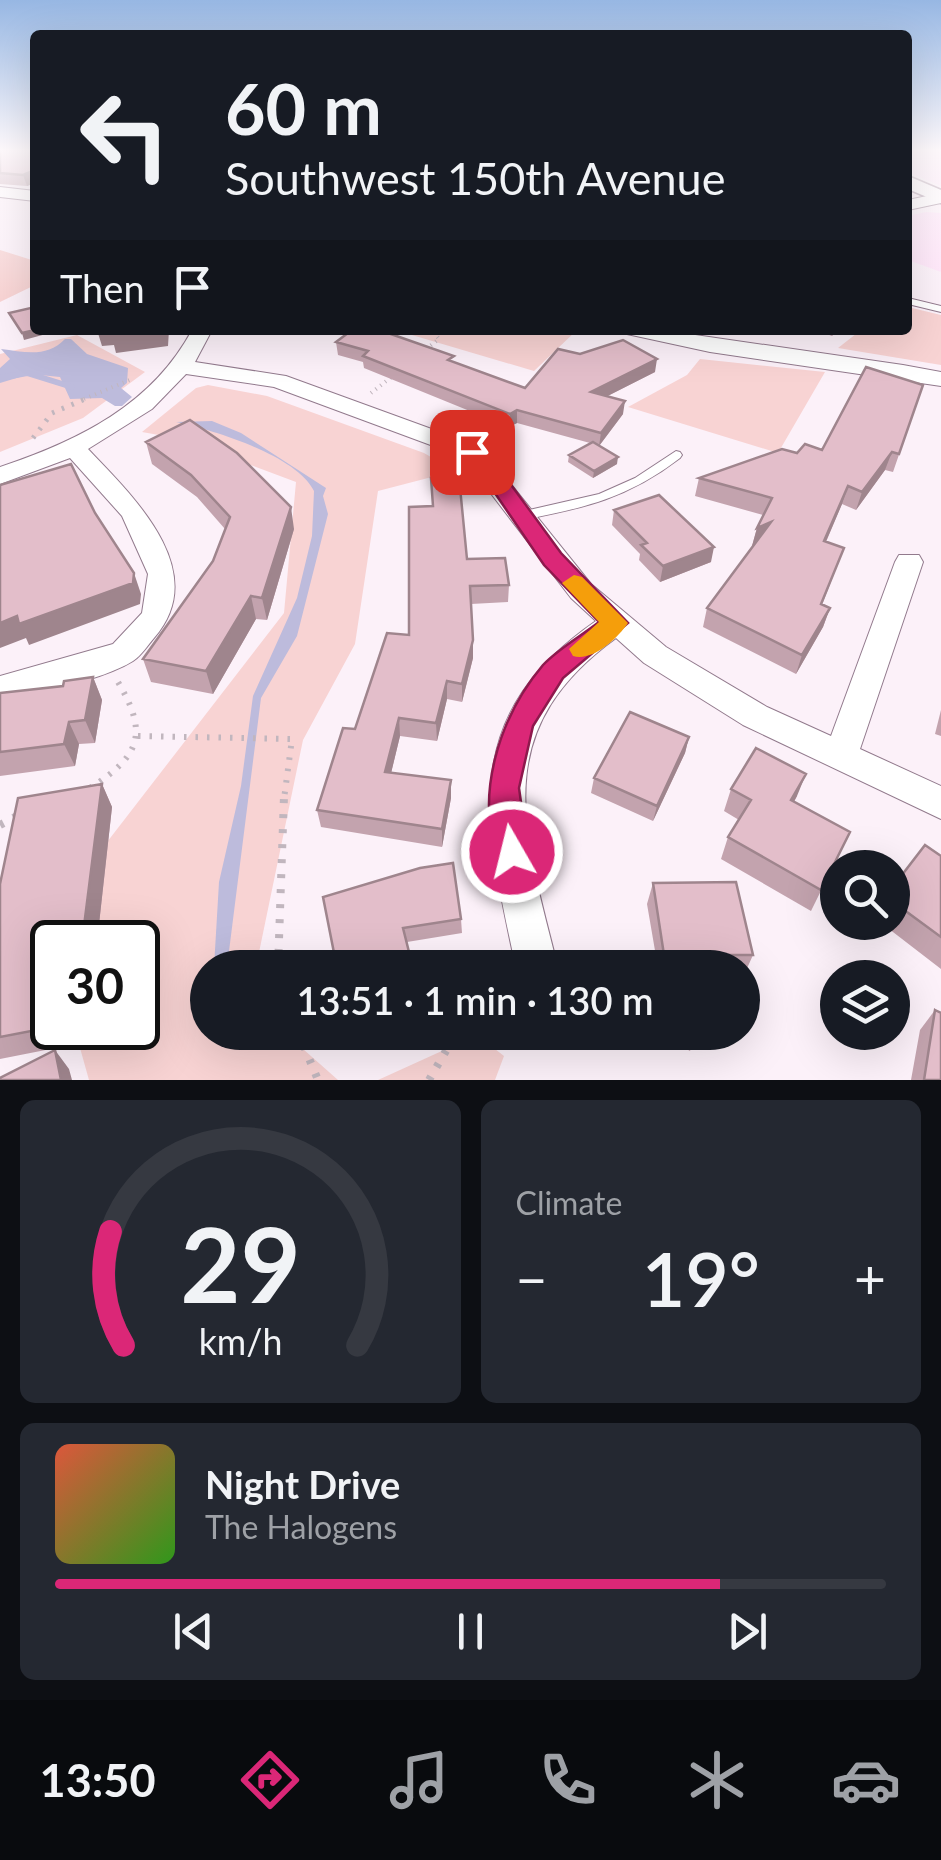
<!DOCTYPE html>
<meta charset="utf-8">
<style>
:root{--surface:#171b24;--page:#242831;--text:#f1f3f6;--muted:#9ea1a6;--line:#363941;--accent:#db2777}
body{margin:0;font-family:Lato,sans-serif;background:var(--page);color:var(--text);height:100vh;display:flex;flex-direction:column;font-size:38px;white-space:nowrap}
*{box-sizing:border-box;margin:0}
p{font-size:32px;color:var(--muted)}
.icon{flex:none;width:55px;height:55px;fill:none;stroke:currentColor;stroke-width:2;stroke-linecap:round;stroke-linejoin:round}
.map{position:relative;height:1080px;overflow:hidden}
.drawer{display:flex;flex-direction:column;gap:20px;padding:20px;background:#0d0f14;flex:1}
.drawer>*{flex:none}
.guide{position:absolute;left:30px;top:30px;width:882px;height:305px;border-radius:10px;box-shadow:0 10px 40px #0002;background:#171b24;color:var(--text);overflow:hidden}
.buttons{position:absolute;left:820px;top:850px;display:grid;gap:20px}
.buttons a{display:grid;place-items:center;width:90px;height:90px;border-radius:50%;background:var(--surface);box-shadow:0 10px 40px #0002;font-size:50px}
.speed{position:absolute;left:30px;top:920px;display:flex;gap:20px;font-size:50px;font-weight:700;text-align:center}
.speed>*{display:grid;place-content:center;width:130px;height:130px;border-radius:50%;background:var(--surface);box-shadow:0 10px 40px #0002;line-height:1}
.speed .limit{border:5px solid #111;border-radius:15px;background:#fff;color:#111}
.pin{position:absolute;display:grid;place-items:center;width:85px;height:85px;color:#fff;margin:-42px;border-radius:20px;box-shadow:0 5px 15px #0006}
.me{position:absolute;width:110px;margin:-55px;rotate:352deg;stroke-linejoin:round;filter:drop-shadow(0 0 8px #0008)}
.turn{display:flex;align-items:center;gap:35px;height:210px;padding:0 30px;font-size:45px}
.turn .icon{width:130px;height:130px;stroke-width:2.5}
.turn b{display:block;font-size:70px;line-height:85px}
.then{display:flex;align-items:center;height:95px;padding:0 30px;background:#0003;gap:20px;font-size:38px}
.big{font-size:75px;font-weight:600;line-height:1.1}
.drawer .tile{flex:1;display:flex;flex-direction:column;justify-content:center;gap:15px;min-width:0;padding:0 35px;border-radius:15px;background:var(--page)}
.drawer .dial{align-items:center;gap:0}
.dial svg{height:260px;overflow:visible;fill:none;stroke:var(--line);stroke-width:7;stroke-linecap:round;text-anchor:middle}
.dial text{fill:var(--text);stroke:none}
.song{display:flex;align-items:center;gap:30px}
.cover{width:120px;height:120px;border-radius:15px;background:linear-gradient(135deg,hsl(10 70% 55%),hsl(110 70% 35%))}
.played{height:10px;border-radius:5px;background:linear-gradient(90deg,var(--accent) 80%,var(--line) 80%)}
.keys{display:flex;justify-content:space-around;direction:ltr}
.heat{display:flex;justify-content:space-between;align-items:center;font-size:55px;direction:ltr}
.drawer .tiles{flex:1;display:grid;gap:20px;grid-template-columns:1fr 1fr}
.tile:last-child{grid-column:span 2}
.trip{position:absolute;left:190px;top:950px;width:570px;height:100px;border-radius:50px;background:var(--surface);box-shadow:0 10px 40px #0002;font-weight:600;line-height:100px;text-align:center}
.dock{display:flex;height:160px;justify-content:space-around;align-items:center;background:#090b0e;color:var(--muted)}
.dock .icon{width:70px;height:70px}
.dock .active{color:var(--accent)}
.dock b{font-size:45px;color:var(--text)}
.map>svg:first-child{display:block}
.built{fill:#ffe4f9}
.green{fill:#f8d3d3}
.water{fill:#bdbbdc}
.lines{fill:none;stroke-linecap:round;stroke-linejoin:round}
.stream{stroke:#bdbbdc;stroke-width:6}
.service-casing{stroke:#927a8d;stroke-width:2}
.minor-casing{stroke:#927a8d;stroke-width:2}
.tertiary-casing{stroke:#927a8d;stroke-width:3}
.path-far3{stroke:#c1b6be;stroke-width:4;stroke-dasharray:1 5;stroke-linecap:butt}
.path-far2{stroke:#c1b6be;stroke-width:5;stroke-dasharray:2.5 8;stroke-linecap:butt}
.path-far1{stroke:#c1b6be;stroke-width:6;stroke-dasharray:2.5 9;stroke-linecap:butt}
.path{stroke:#c1b6be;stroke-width:8;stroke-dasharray:4 11;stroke-linecap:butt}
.service{fill:#fff;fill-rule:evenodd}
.minor{fill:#fff;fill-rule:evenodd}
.tertiary{fill:#fff;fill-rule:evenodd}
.wall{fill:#c3a3ae}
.shaded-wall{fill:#9f858d}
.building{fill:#e3beca;stroke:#9f858d;stroke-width:2.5}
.route{fill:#db2777;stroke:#8e194d;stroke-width:2.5}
.slow{fill:#f59e0b}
</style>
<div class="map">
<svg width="941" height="1080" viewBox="0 0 941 1080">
<rect width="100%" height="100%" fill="#fcf1f9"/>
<path class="built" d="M908,149H941V186L908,172Z
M926,212L941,213V272L908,260V216Z"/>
<path class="green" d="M0,250L35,261V285L0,302Z
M908,307L941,315V365L838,348L861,330H908Z
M395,330H577L534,371Z
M77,335L145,372L83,418L0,452V354Z
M700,359L825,372L778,453L628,407L687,375Z
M208,385L267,396L424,453L455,471L378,491L355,644L303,740L256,967L208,968V1032L285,1033L338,1080H89L80,1048L82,1028H138V942H93L104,846L284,613L296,482L181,439L142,432L196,388Z
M477,1035L504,1056L495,1080H378Z"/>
<path class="water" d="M65,339H71L87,354L128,368L127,383L121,388L132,397L122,406H115L102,398L70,399L60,377L30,374L0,383V368L10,359L1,349C25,352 47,358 65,339Z
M212,421L241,433L326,488L323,496L328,514L297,636L261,698L227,967H214L219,882L241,786L253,696L297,598L312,536L314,491C296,455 213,430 176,422Z"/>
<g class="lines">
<path class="stream" d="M0,378L27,373L72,387"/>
<defs>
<path id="service" d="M908,298L941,306V312L908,304Z
M676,451L680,452L682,455L680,458C628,498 585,508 521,520L514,516L516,513L599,494L635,478Z"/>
<path id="minor" d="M0,187L35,191V201L0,197Z
M941,193V203L908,210V200Z
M192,330H212L195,362L286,376L481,447L591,584L666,647L767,707L831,736L895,562L899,555H919L923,562L860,749L941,786V819L743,725L644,663L616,638C485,733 525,833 558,968H516C485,822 456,718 596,621L571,598L463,457L274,387L186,374L152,409L88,449C134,497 212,572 154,638C148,645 141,656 133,661C101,681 38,692 0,702V676L113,644L142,613L148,574L122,516L70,458L0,484V467C78,441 152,405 192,330Z
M624,330H661L903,365L941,372V386L710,352L627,334Z"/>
<path id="tertiary" d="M908,176L941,190V203L908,189Z"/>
</defs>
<use href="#service" class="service-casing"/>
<use href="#minor" class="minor-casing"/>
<use href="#tertiary" class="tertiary-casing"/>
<path class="path-far3" d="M505,330H526
M426,349L439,339L432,330
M371,393L394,375
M84,399L132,379"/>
<path class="path-far2" d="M33,438L52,413L90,397"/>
<path class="path-far1" d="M138,736L292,739L284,799
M90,788C140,756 149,734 118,682"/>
<path class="path" d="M0,825L19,815
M278,968L284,796
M298,1032L318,1080
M429,1080L457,1032"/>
<use href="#service" class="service"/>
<use href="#minor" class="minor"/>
<use href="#tertiary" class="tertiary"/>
</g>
<path class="wall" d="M0,149H35V183L27,186L0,184Z
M816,330H839L832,336Z
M396,336L454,362L525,388L655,372L607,396L623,414L599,446L617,464L593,478L568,462L569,455L590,443L517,423L509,427L364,368L363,362L338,355L336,342Z
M923,385L893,472L885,470L856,510L842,504L826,542L844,548L822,605L830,608L823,627L796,674L703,627L707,608L754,546H752L757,528L763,515L695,496L699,478L797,453L822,450Z
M146,442L294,529L267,620L256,619L213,694L151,682L143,659L213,561L225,529L197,497L152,464Z
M614,510L711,562L660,582L639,560L640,554L612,525Z
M467,559L509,585L508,602L471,604L473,658L462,702L447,699L437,741L400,736L391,773L451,798L442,847L321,827L317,810L355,729L409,635Z
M93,677L102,700L95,743L79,744L75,766L0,776V693L63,686Z
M941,710V736L935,734Z
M689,737L685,753L653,821L591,793L594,778Z
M102,784L112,807L97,942H52V1028H87L86,1042L0,1059V884Z
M731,789L797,796L794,802L850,832L811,911L721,859L728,837L739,820L724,811Z
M941,856V969L880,922H892V888Z
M653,883L753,955L744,975H742V968H658L647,904Z
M323,897L461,919L462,933L407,942Z
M935,1010L941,1080H911L920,1030Z
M655,1032H697L690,1051Z"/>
<path class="shaded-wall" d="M35,170V183L27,186L23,175Z
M35,330H61L24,340L22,333Z
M97,330H169L168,346L116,353L114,345L102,346Z
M657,359L655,372L590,405L591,392Z
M625,401L623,414L599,446L601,433Z
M517,410V423L509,427L510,414Z
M892,452L885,470L856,510L862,492Z
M618,457L617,464L593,478L594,471Z
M848,486L842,504L818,560L824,541Z
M291,507L294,529L267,620L262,598Z
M771,522L766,541L752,546L757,528Z
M714,547L711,562L660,582L663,566Z
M134,573L141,594L140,604L29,645L26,638L0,648V623Z
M251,596L256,619L213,694L206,671Z
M830,608L823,627L796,674L802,655Z
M473,640V658L462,702V684Z
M93,677L102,700L95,743L85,720Z
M447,681V699L437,741L436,723Z
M399,718L400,736L387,790L385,772Z
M69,722L79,744L75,766L64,744Z
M689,737L685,753L653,821L657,806Z
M806,774L797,796L782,822L791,800Z
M451,780V798L442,847V829Z
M102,784L112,807L97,942H82Z
M75,1028H87L86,1042Z
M55,1050L69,1069L72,1080H61Z"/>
<path class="building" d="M0,149H35V170L23,175L0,173Z
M35,307V330L22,333L9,313Z
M110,330H135L110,333Z
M352,330H392L388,333L454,356L448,360L525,388L558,349L580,354L623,340L657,359L591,392L625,401L601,433L517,410L510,414L363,356L368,351L336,342Z
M866,367L923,385L899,454L892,452L862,492L848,486L824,541L844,548L821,604L830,608L802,655L707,608L771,522L757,528L772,498L699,478L782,449L797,453L805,444L822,450Z
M190,420L237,453L291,507L262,598L251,596L206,671L143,659L213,561L230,517L191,475L146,442Z
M593,442L618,457L594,471L569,455Z
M71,464L95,513L134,573L133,583L19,624L17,616L0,623V485Z
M459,477L467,559L505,558L509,585L470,586L473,640L462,684L447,681L436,723L399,718L385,772L451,780L442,829L317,810L343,728L355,729L387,633L409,635V507L433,506L431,478Z
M659,495L714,547L663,566L641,545L647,543L614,510Z
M93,677L85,720L69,722L64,744L0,752V693L63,686L64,681Z
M630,712L689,737L657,806L594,778Z
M756,748L806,774L791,800L850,832L821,890L728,837L751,800L731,789Z
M102,784L82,942H52V1027L0,1037V884L18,798Z
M925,845L941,856V937L892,901V888Z
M453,863L461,919L403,928L413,968H337L323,897L420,868Z
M736,882L753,955H710L712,968H666L653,883Z
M935,1010L941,1013V1080H924Z
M55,1050L61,1080H0V1078Z"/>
<linearGradient id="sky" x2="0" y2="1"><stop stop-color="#97b7e3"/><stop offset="0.5" stop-color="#fef9fc"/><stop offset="1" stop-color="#fef9fc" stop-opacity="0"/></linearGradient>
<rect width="941" height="300" fill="url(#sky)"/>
<path class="route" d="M472,446L480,448L501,471L561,553L628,623L563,678L533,726L519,788L528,852L524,863L512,867L501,863C472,798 500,716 543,665C558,649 581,636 599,622L544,565L486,480L465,456L462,452Z"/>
<path class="slow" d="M574,575L582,577L628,623C617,639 592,662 573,656L569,649L599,622L562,583Z"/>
</svg>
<div class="buttons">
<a><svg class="icon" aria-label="search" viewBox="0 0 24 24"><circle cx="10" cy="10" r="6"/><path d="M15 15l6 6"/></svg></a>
<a><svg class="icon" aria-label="layers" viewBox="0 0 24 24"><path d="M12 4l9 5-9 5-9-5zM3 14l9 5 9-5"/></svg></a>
</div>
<div class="speed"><div class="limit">30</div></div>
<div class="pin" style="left:472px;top:452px;background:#d93025"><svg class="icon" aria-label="arrive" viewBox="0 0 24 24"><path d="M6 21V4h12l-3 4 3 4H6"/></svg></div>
<svg class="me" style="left:512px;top:852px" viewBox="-20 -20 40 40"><circle r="17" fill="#db2777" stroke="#fff" stroke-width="3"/><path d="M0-11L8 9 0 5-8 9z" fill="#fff"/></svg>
<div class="trip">13:51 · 1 min · 130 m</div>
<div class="guide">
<div class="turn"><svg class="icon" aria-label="left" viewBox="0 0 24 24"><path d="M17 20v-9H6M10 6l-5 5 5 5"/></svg><div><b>60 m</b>Southwest 150th Avenue</div></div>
<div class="then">Then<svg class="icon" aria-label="arrive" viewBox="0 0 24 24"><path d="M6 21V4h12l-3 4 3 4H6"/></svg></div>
</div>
</div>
<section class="drawer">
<div class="tiles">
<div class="tile dial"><svg viewBox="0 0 100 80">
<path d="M14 69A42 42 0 1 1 86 69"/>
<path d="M14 69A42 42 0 0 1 10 34" stroke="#db2777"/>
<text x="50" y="56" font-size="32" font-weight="700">29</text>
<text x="50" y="72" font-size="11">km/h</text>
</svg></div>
<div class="tile"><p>Climate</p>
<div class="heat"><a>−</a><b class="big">19°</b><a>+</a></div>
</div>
<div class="tile">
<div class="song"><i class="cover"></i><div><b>Night Drive</b><p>The Halogens</p></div></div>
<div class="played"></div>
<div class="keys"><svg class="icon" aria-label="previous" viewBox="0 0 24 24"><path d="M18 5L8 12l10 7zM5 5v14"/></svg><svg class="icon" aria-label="pause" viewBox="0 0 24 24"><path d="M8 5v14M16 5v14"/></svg><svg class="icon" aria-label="next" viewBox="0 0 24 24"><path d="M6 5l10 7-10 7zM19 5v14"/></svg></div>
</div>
</div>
</section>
<nav class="dock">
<b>13:50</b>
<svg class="icon active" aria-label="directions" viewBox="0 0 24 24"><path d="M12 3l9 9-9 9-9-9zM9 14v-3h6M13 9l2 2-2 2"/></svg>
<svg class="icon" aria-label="music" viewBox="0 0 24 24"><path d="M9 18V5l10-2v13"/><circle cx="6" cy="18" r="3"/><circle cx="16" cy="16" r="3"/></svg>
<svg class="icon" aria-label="phone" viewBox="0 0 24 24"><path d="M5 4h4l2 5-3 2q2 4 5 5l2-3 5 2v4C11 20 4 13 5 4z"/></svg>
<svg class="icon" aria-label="climate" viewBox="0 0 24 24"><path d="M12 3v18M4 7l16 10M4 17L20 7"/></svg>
<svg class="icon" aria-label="car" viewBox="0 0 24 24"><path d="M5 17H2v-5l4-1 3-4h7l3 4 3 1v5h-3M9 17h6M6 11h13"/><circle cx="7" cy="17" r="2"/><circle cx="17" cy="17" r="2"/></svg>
</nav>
